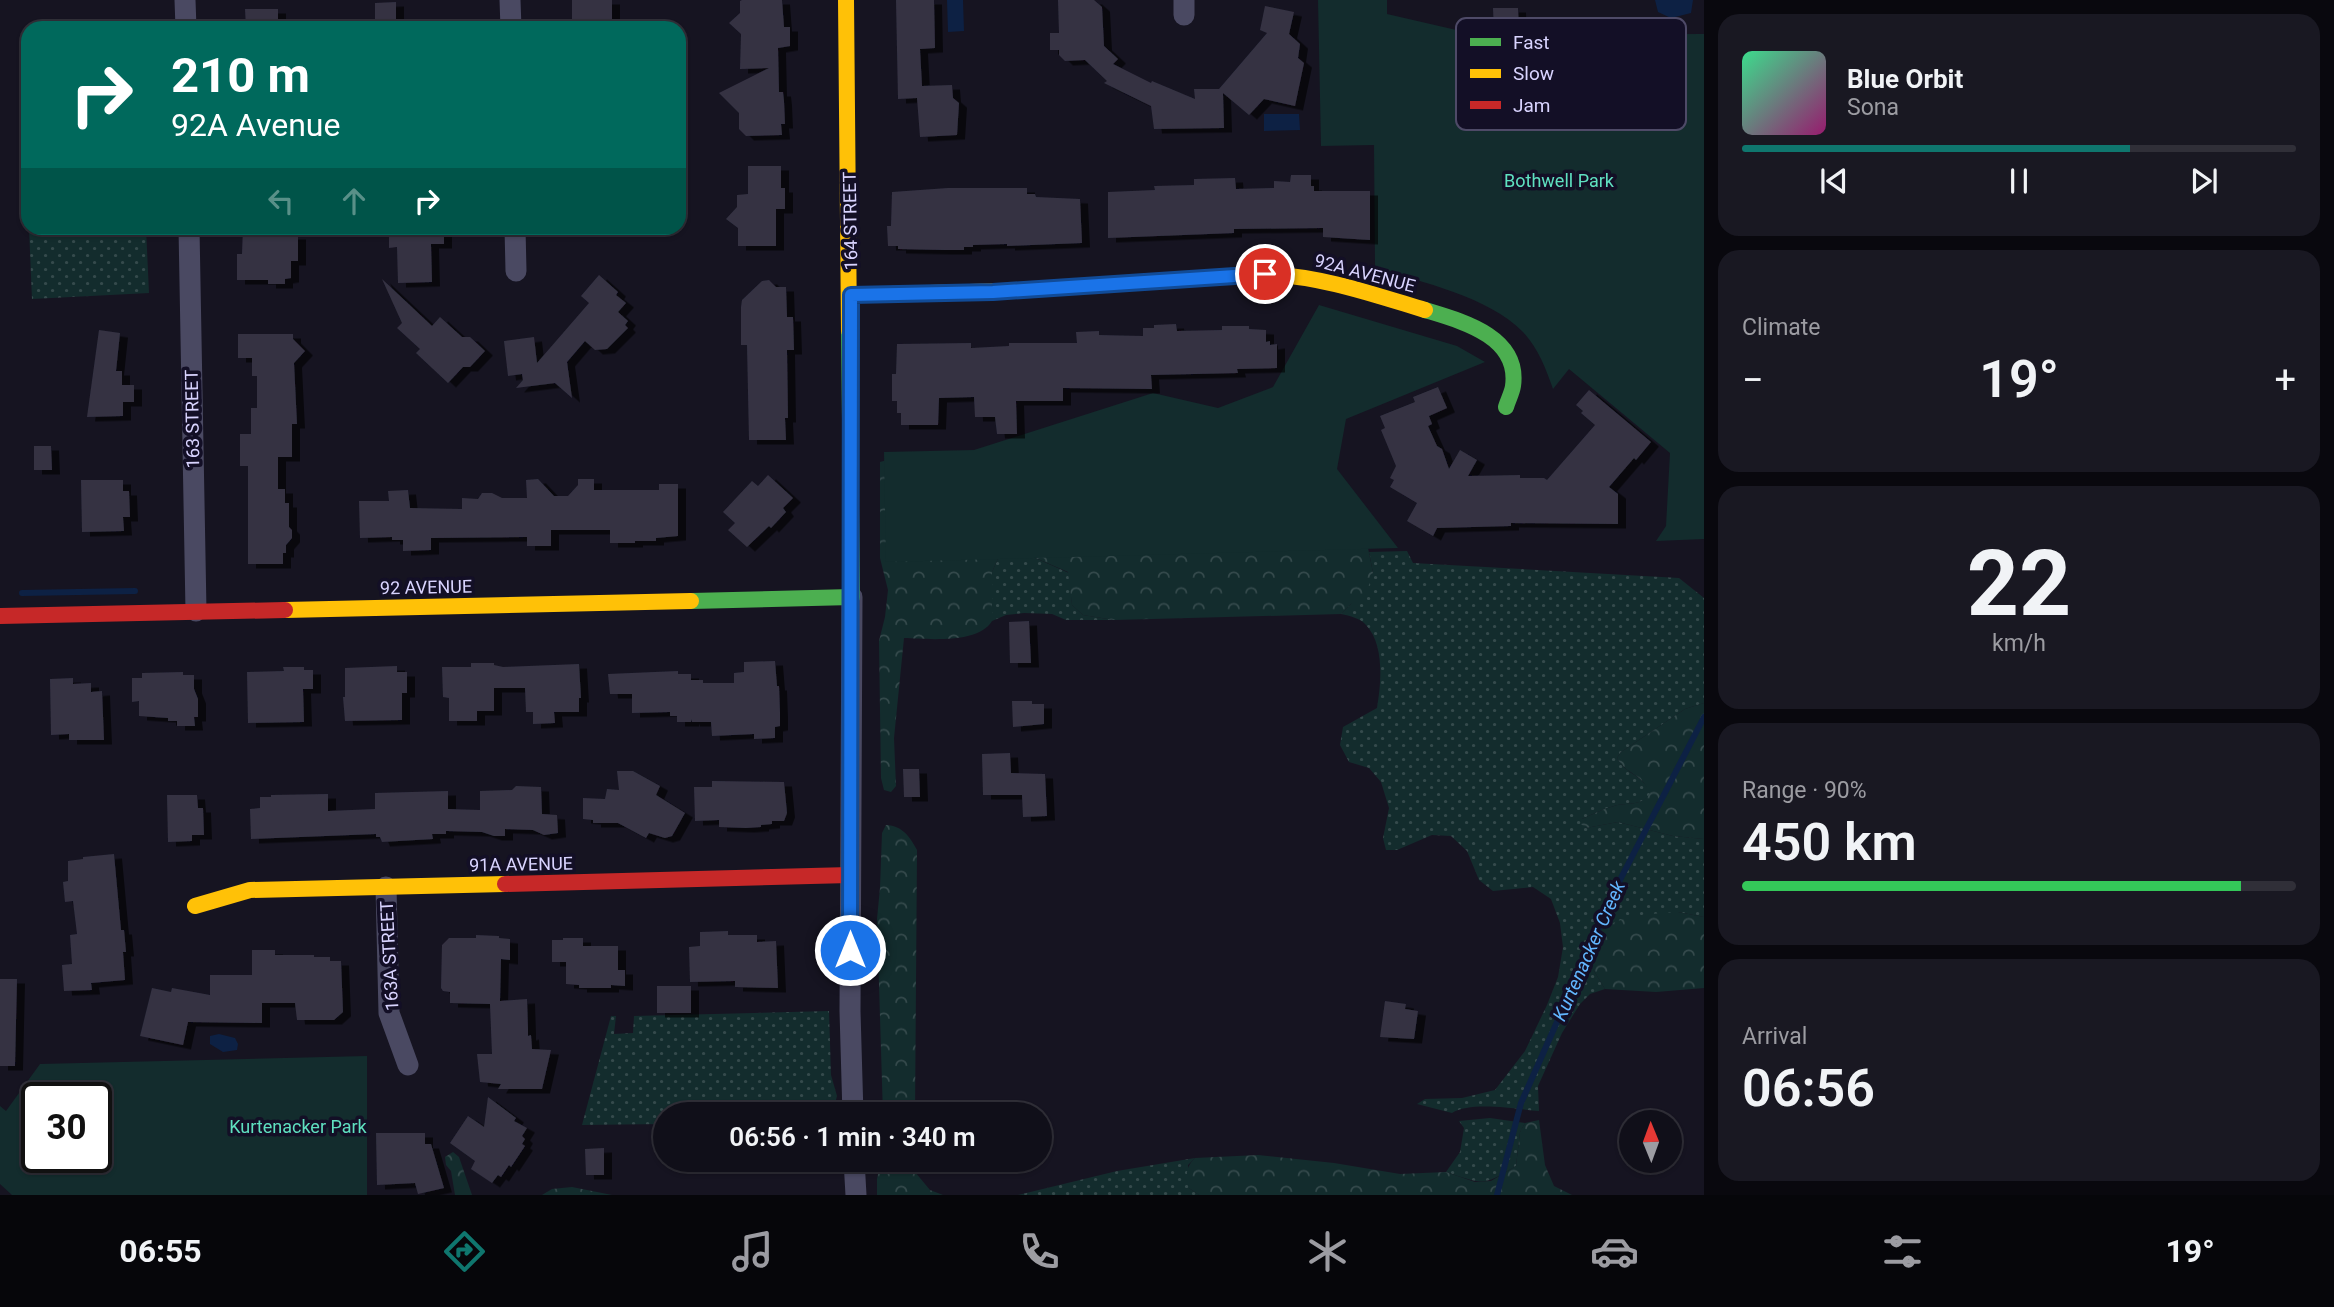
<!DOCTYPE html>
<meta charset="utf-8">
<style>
:root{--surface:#100f19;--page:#191822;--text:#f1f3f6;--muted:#9c9ca2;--line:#302f38;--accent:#0f766e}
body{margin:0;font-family:Roboto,sans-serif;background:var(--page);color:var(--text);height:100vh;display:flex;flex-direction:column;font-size:26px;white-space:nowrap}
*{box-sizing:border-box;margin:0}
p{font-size:23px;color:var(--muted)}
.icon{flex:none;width:38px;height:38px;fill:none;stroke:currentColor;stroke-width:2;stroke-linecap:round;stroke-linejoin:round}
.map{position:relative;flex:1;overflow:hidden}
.panel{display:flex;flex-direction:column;gap:14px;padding:14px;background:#09080e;width:630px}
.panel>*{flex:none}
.hud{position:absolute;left:21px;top:21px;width:665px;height:214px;border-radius:21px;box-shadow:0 2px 5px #0004,0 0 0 2px var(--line);background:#00695c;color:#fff;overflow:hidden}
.needle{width:46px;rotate:359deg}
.tools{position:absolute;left:1619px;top:1110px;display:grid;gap:14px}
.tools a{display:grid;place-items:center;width:63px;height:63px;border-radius:50%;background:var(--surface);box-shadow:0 2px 5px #0004,0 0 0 2px var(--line);font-size:35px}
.speed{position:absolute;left:21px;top:1082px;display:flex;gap:14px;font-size:35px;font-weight:700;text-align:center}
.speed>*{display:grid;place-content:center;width:91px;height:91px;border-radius:50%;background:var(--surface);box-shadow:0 2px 5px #0004,0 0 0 2px var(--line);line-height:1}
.speed .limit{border:4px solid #111;border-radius:10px;background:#fff;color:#111}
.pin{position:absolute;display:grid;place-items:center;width:60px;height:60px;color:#fff;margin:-30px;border:4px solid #fff;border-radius:50%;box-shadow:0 2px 7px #0007}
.me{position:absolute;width:77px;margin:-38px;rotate:0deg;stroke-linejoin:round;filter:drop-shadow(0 0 5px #0008)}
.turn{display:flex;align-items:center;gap:24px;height:147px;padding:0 35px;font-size:32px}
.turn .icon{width:91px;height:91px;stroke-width:2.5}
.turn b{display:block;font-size:49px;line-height:60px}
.lanes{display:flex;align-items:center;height:66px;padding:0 35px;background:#0003;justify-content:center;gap:35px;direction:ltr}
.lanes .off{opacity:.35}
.big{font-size:52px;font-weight:600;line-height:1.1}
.panel .widget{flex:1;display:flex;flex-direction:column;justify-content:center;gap:10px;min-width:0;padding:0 24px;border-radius:21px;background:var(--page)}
.panel .dial{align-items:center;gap:0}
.dial b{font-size:91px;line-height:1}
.song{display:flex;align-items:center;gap:21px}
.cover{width:84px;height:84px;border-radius:10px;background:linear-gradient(135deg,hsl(150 70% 55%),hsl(320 70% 35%))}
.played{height:7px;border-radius:4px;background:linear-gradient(90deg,var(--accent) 70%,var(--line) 70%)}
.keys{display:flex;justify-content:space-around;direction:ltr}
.heat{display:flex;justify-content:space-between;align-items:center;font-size:38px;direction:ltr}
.charge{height:10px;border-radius:5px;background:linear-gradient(90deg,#34c759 90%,var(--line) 0)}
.trip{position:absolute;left:653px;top:1102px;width:399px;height:70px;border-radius:35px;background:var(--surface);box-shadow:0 2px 5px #0004,0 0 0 2px var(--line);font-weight:600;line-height:70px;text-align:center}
.dock{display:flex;height:112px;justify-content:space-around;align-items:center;background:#06060a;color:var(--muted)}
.dock .icon{width:49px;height:49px}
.dock .current{color:var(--accent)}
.dock b{font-size:32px;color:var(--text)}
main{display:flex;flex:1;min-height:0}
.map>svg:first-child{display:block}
.grass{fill:url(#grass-dots)}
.forest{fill:url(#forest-crowns)}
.green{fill:#132c2d;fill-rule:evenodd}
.water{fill:#0d2144}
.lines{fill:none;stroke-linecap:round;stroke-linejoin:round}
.stream{stroke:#0d2144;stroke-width:6}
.building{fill:#343243;filter:url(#shadow)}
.street{stroke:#4a4962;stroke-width:21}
.fast{stroke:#4caf50;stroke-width:16}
.slow{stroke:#ffc107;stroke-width:16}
.jam{stroke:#c62828;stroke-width:16}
.route-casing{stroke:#114b97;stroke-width:18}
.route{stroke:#1a73e8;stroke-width:12}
.labels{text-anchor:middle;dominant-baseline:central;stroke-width:7;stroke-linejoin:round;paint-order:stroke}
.park-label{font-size:18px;fill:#5fe0c0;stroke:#130f26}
.street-label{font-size:18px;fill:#d9d4ff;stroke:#130f26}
.water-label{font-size:19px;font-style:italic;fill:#62b6ff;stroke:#130f26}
.key{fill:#130f26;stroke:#4e4a67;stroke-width:2}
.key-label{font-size:19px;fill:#d9d4ff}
</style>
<main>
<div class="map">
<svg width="1704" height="1195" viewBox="0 0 1704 1195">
<defs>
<pattern id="grass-dots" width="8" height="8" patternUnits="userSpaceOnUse" patternTransform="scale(1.75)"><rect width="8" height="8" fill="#132c2d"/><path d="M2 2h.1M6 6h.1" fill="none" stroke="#354a4c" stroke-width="1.8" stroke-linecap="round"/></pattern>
<pattern id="forest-crowns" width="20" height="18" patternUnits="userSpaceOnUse" patternTransform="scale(1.75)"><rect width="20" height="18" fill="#132c2d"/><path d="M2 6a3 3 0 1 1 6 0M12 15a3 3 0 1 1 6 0" fill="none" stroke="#354a4c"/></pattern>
<filter id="shadow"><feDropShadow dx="8" dy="4.5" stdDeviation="0" flood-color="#0009"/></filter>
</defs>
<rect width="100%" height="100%" fill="#161421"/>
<path class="grass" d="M29,228H146L149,293L32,299Z
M1407,551L1413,563L1679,578L1704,598V703L1685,709L1621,752L1617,758C1627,776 1640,772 1651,793C1641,807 1628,802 1614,806C1603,809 1593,814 1582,819L1586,828L1618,822L1673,836L1704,839V917L1678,912L1591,966L1605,989L1590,994L1580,1004L1562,1033L1538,1086L1539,1111C1516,1109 1470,1101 1452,1113L1417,1104L1425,1099L1462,1098L1495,1090L1525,1051L1547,1005L1558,977L1563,947L1560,923L1551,899L1533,887L1493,891L1479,880L1467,851L1451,836L1432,835L1397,850H1386L1383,838L1389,808L1381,782L1369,768L1349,762L1340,745L1343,727L1377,708C1381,684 1385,645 1366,625C1360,618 1350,616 1341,614L1351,604L1373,573L1369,552Z
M1024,553L1069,573L1072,605L1083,615L1114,620H1066L1052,614L1024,613L1006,615L992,621V572L1000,554Z
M829,1011L831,1075L837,1096L832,1115H665V1124L582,1125L611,1016H616L614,1034L633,1033L634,1016Z
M1490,1118L1525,1123L1520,1132L1516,1166C1482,1187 1483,1184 1446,1172L1460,1152L1464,1128L1459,1121Z
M1195,1158L1188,1165L1189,1188L1199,1195H1018L1117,1171Z"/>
<path class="forest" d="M1352,409L1341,423L1326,461L1367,543L1373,573L1365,597L1351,604L1341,614L1114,620L1083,615L1072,605L1068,572L1024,553L1000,554L992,572V621C978,644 928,639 904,638L894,738L896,786L891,792L884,790L881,778L879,641L885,617L888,590L880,558V462L895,458L926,465L1172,410Z
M1704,703V839L1673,836L1618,822L1586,828L1581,824L1582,819C1593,814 1603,809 1614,806C1628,802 1641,807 1650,793C1640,771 1627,776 1617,758L1621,752L1685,709Z
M886,825C903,826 910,837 917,850L915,1115H883L877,919L880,888L882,833Z
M1678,912L1704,917V988L1656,992L1605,989L1591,966L1586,940C1620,914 1637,915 1678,912Z
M1539,1120L1545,1165L1554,1186L1572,1195H1199L1189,1188C1186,1175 1185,1168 1195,1158L1258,1155L1334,1163L1400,1174L1446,1172L1475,1182L1491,1181L1516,1166L1520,1132L1525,1123Z
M453,1152L459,1157L472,1195H455L451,1171L446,1165L445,1157Z
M881,1160H915V1172L930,1190L943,1195H877V1179Z
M572,1187L612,1195H542L552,1189Z"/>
<path class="green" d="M1318,0H1387V14L1478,35L1704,34V539L1656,541L1666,526L1670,453L1569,369L1553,389C1546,369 1538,348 1523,332C1488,296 1422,283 1375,267L1374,145L1321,146Z
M1319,305L1457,346L1485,362L1346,419L1337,469L1398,548L886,562L884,452L974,450L1153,393L1218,408L1273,387Z
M367,1056V1195H12L0,1184V1106L6,1111L40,1064ZM96,1097V1157H37V1097Z"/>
<path class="water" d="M947,0H963L964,31L948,32Z
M1655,0H1693L1691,13L1671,18L1658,12Z
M1264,114H1299L1300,130L1264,131Z
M219,1034L235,1038L238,1044L237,1050L223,1052L210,1044V1036Z"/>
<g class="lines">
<path class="stream" d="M22,593L135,591
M1497,1195L1521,1103L1621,878L1704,717"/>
</g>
<path class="building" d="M572,0H612V28H572Z
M742,0H782L784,27H790V46L778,48L779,92H783L784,101L785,124H781L782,135L746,136L739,129V113L719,93L769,68L740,69L741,34L729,23L740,13V1Z
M896,0H934L935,48L920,49L922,86L952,85L953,98L959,103L957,135L920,137L917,98L898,99Z
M1058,0H1094L1102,7L1104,46L1118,59L1113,64L1151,83L1152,81L1195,99L1194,89H1219L1267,33L1260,30L1265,6L1294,12L1289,34L1300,44L1298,58L1304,63L1295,106L1264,99L1249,115L1223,93L1224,128L1154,129L1151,106L1104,83L1107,81L1085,60L1065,61L1059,55V50H1050V33H1059Z
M396,2V19L375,20V3Z
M1493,8H1518L1519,31L1494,32Z
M245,9H278V28H246Z
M748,166H781V188H785V209H776V246H738V228L726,219L737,207V195L748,194Z
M1291,175H1311V186H1314V191H1370V240L1323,237V228L1234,229V233L1108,238V192L1155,190L1154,186L1194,185V179L1235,178L1236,189L1274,188V181L1290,182Z
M948,188H1027V194H1035L1036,197L1080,199L1082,243L1007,246V244L973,245V247H964V250H944L898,249V246H888L887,226H891L892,192Z
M243,228H290V235H298V261H291V278L285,279V284H268V280H237V254H242Z
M389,228H444V244H431L432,282L398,283L397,247L389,248Z
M599,275L618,292L616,295L626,303L618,312L628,321L625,325L628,328L607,349L595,350L585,341L567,362L572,398L555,383L516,388L523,380L522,374L508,376L504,341L534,337L537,363L589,303L581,296Z
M382,279L432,326L440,317L462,337H470L485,351L470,367H463L448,383L416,353L420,349L397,328L402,323Z
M769,280L776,287H786L787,317H793L794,350H787L788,418H785L786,440H749L747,345H741V307L742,300L762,281Z
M1176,324L1177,331L1222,330V326H1249V329L1266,330V342L1270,341V345L1277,344V368L1237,369L1238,373L1151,375L1152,389L1063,388V401H1016L1017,434H997L995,417H975L974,397L939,398L938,425H901V413H897V401H892V374H896L897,344L971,343V348L1009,346V343H1077L1076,332L1099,331V335L1143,336V328H1154V325Z
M99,330L120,333L116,371H122V385H134V402H123V416L87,417Z
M238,334H293V339L305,351L294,363L297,424H292V457H278V489H285V503H289V527L292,530V538L286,545V553H283V564H248V466H240V434H251V408H257V376H252V358H238Z
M1438,387L1447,408L1429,416L1432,424L1428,426L1437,446L1442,449L1449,469L1460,450L1477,460L1468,476L1520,475V478H1544L1547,480L1595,425L1581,413L1583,411L1576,405L1589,390L1651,442L1636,460L1634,458L1609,487L1618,494V524L1511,523V526L1437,528L1433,536L1407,521L1417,503L1390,487L1394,480L1390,478L1396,466L1381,430L1385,428L1380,416L1415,402L1413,397Z
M34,446H51L52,470H34Z
M768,475L793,498L783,508L786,512L771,528L769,526L747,547L728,530L735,523L723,512L752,481L758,486Z
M538,479L554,496H568L578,485V479H594V490H659V484H678V536L656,538V541H635V543H610V530H551V546H527V537L431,538V550L403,551V540H392V537L360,538L359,501H389L388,491L408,490L410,508L462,509V498L478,499L482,493H492L502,498H527L526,480Z
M81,480H123V491H129L130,517H123L124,531L82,532Z
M1029,621L1031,663H1010L1009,622Z
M775,661L777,686H779L780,713V726L775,727V738L754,739V734L712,736L711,722H692V719L691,722H677V716H670V712L632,713V694H610L608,674L678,671V674H691V680H703V683H734V673L744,672V662Z
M471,663H494V665L503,667L579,664L581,698H579V712H554L555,723L533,724V712H526L525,688H494V711H477V721H449V698L443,697L442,667H471Z
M397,666V672H407V693H402V720L345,721L343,697H345V668Z
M283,667H304V670H313V689H303L304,722L248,723L247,672L284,671Z
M183,672V675H194V689L198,699V717H194L195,726H177V721H168V718L139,716V701L132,702V678H142V673Z
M73,678V684L91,683V692L102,691L104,740H69V734L51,735L50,679Z
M1012,701H1032V704H1044V724L1013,727Z
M1010,753L1011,773L1045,774L1047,816L1023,817L1022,795H983L982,754Z
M903,769H919L920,797H904Z
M617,771H633L660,786L656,795L685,813L672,836L665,838L649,833L646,838L618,823H593V820L583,819V798L605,799L607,789L619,790Z
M712,781L784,782L787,813L784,821H772V824L761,825V827L746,828L719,827V820L695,821L694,787H712Z
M516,786L541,787L542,814L557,815L558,833L544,835L533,830L505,829V836H494L482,832L446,831V834H432L433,839L382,842L380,837H376V834L251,839L250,809L260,808V797H271V795L328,794V811L375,809V793L448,791V809L480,810V791L512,790Z
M167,795H197L198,808H203L204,835H192V841L168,842Z
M114,854L121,930H124L126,952H123L125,980L91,983L92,990L64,991L62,965L72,964L70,935L77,934L73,901L65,902L63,882L68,881V861L83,859V857Z
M728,931V935H757V942L776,941L778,988L735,987V981L690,982L689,947L700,946V932Z
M476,935L499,936V938L510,939V960L501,959L500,1001L527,999L528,1029V1036L531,1035L532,1049L551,1050L542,1089H498L501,1084L480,1082L477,1054H492L490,1004L450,1003V992L443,991L441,988L442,945L449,938H476Z
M563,938H583V946H618V970H625V986L611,985V988H579V985L566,984V962H552V940H563Z
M252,950H275V955H314V957H330V961H341L343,1012L334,1020H297L295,1003H262V1023L188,1022L183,1045L140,1036L152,988L171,992L172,988L210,995V975H252Z
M0,979H17L15,1066H0Z
M657,986H691V1013H657Z
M1385,1001L1406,1004L1405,1009L1418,1011L1414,1039L1380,1037Z
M488,1097L516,1118L514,1121L527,1128L522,1136L525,1139L522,1144L525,1146L511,1167L509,1165L501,1177L498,1175L492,1183L471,1169L475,1161L450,1143L468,1116L484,1127Z
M376,1133H425V1144H431L444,1188L418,1194L415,1183L377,1185Z
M604,1148V1175H586L585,1149Z"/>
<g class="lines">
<path class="street" d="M185,0L186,28
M510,0L511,28
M1184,0V15
M189,228L196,611
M515,228L516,271
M852,597L850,1011L853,1115
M386,887L389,1013L408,1065
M854,1160L856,1195"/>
<path class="fast" d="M1425,310C1461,321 1520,336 1513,386C1512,393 1508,400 1506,407
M691,601L852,597L849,331"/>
<path class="slow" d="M846,0L849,331
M851,295L1009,291L1265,274C1321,276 1372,294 1425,310
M285,610L691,601
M195,906L250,890L505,884"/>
<path class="jam" d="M0,616L285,610
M505,884L850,875"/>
</g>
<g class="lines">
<defs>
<path id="route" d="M850,950L851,295L993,292L1265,274"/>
</defs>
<use href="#route" class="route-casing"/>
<use href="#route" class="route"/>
</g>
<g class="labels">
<g class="park-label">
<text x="1559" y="180">Bothwell Park</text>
<text x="298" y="1126">Kurtenacker Park</text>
</g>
<g class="street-label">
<text transform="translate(850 221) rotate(-91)">164 STREET</text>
<text transform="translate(1365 273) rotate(15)">92A AVENUE</text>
<text transform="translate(192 419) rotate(-91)">163 STREET</text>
<text transform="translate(426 587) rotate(-1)">92 AVENUE</text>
<text transform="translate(521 864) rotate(-1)">91A AVENUE</text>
<text transform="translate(389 956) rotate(-93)">163A STREET</text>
</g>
<g class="water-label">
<text transform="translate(1589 951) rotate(-66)">Kurtenacker Creek</text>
</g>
</g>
<rect x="1456" y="18" width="230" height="112" rx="10" class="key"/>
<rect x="1470" y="38" width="31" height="8" fill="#4caf50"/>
<rect x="1470" y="69" width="31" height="9" fill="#ffc107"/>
<rect x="1470" y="101" width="31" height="8" fill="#c62828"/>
<g class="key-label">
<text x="1513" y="49">Fast</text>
<text x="1513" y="80">Slow</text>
<text x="1513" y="112">Jam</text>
</g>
</svg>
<div class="tools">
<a><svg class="needle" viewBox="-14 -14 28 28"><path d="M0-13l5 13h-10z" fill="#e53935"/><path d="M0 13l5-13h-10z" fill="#9c9ca2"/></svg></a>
</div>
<div class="speed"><div class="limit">30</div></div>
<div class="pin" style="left:1265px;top:274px;background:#d93025"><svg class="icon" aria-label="arrive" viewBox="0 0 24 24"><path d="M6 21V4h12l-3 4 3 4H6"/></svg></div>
<svg class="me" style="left:850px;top:950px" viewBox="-20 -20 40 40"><circle r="17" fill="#1a73e8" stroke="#fff" stroke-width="3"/><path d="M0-11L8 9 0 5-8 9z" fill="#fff"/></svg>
<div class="trip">06:56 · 1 min · 340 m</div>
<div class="hud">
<div class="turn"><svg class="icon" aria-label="right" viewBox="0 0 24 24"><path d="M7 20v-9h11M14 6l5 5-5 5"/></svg><div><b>210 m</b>92A Avenue</div></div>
<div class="lanes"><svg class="icon off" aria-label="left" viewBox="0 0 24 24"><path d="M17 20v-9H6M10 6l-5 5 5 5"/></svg><svg class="icon off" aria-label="ahead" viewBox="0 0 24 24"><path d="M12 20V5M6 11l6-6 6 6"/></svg><svg class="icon" aria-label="right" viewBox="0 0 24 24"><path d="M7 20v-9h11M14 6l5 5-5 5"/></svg></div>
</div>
</div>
<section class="panel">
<div class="widget">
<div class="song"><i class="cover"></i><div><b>Blue Orbit</b><p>Sona</p></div></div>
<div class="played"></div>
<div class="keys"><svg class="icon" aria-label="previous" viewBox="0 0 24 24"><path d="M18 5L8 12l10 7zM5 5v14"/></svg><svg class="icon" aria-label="pause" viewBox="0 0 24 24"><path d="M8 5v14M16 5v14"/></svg><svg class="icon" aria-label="next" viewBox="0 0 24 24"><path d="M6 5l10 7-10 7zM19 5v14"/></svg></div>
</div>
<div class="widget"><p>Climate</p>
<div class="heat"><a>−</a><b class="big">19°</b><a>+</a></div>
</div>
<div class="widget dial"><b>22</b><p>km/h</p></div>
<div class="widget"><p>Range · 90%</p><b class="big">450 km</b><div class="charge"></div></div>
<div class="widget"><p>Arrival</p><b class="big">06:56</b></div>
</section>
</main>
<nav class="dock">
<b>06:55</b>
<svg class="icon current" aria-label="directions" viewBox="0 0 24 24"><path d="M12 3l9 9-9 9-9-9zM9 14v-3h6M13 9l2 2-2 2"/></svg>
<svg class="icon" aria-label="music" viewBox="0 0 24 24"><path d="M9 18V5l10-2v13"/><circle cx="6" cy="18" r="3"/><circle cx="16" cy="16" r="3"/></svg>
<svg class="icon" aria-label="phone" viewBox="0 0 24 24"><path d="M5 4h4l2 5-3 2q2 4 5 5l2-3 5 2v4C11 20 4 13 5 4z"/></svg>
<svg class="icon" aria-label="climate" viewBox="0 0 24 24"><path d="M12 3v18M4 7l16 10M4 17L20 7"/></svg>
<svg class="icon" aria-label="car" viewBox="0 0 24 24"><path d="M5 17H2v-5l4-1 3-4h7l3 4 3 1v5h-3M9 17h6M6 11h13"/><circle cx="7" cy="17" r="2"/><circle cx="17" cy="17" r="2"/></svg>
<svg class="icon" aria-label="filters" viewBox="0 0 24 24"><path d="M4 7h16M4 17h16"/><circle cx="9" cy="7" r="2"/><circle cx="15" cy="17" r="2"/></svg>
<b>19°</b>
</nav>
